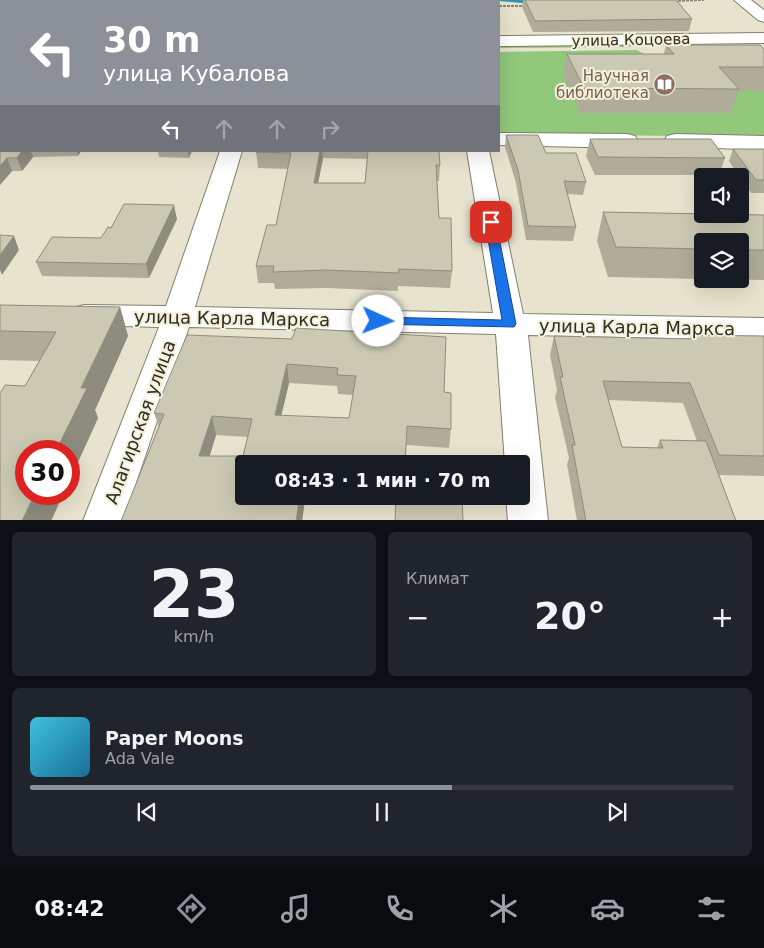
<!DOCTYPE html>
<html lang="ru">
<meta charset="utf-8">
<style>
:root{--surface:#171b24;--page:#20242c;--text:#f1f3f6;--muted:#9ea1a6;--line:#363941;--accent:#8c9099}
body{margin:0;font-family:"DejaVu Sans",sans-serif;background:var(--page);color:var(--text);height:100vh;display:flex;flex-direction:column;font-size:19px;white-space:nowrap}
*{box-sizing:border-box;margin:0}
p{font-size:16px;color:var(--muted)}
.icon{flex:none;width:28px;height:28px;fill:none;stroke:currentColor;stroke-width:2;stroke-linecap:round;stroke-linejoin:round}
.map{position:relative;height:520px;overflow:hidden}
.details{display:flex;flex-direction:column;gap:12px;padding:12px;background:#0d0f14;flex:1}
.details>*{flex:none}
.hud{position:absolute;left:0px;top:0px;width:500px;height:152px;box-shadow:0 5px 20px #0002;background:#8c9099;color:#fff;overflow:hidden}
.tools{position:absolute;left:694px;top:168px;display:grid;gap:10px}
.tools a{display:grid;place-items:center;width:55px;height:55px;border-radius:5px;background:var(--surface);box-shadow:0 5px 20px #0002;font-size:25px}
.speed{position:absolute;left:15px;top:440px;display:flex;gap:10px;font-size:25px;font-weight:700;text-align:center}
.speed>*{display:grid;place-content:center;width:65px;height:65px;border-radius:50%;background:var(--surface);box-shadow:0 5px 20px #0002;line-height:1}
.speed .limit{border:8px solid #d22;background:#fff;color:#111}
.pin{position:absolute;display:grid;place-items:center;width:42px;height:42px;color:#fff;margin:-21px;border-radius:10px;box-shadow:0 2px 8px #0006}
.me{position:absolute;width:55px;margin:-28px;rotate:92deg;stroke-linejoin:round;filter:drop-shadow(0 0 4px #0008)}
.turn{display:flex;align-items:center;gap:18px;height:105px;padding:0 20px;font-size:22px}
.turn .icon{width:65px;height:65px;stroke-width:2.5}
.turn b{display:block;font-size:35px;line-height:42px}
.lanes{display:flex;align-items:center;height:48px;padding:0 20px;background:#0003;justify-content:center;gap:25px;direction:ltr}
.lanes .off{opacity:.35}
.big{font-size:38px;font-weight:600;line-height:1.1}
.details .tile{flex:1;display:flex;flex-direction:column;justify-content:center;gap:8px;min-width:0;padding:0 18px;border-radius:8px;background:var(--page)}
.details .dial{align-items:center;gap:0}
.dial b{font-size:65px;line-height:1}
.song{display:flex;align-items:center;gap:15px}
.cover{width:60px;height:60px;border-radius:8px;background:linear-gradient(135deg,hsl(190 70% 55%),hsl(200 70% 35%))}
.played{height:5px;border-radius:2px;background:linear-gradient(90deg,var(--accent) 60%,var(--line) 60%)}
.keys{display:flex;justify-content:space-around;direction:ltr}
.heat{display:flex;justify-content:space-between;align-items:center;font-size:28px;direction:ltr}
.details .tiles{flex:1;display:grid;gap:12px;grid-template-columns:1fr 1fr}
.tile:last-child{grid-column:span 2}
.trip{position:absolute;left:235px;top:455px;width:295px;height:50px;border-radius:5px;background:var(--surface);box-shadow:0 5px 20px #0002;font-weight:600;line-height:50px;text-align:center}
.dock{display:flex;height:80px;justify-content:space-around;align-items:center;background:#090b0e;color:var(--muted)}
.dock .icon{width:35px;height:35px}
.dock .active{color:var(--accent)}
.dock b{font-size:22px;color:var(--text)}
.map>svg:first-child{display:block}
.green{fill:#91c879}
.water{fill:#2d96ad}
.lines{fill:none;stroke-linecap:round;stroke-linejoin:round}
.minor-casing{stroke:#827f6b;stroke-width:2}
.path{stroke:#898677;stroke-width:2;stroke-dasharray:3 1;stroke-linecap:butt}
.minor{fill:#fff;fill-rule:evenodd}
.wall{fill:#afac9a;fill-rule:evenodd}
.shaded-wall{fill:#8e8c7d}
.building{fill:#cbc8b3;stroke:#8e8c7d;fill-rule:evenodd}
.route{fill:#1a73e8;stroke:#114b97}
.labels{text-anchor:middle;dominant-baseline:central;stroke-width:4;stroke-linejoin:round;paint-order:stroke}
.far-street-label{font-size:15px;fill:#2e2c24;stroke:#f4f1db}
.far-education-label{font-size:15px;fill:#785e54;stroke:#f4f1db;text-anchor:end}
.street-label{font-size:18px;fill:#2e2c24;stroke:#f4f1db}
</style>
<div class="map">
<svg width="764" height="521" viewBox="0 0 764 521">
<rect width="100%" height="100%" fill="#e7e3ce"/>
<path class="green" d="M624,44L631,47L499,48V45Z
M637,50L651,58L764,51V137L499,134V52Z"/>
<path class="water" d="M169,0H631L533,4L499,1Z"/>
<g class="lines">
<defs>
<path id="minor" d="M734,0H751L764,10V22L758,20Z
M0,32H1V42H0Z
M764,33V43L499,46V36Z
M499,133L627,134L635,136L638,141L635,146L627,148L499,145Z
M675,134L764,136V150L667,146L664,141L667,136Z
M220,151H242L195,307L493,313L467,151H489L523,314L764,318V340L528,335L548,521H508L506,496H521V464H505L496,334L189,327L123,521H83L159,327L84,325L73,322L69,315L73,308L84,305L166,306Z"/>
</defs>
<use href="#minor" class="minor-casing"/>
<path class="path" d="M674,1L704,0
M499,6H525"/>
<use href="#minor" class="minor"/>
</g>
<path class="wall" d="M523,0H676L692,19L689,31L533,32L522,7Z
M666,45L764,49V91H738L731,113H580L563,77L567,54H664Z
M506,135L546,153L586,182L583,195L567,194L576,227L573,241L526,240L516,183L505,147Z
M590,139L725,158L719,175H595L586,156Z
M733,149H764V193H751L740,176H739L729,161Z
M1,151H81L78,156L33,157L22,171H12L0,185Z
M158,151H192L189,158L159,157Z
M256,151H439L440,165L439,181H437L439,218L452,271L450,288L398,286V291L327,288L275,289L274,283H258L256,266L276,225L288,169L258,168ZM323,158L367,159L365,183H318Z
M603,212L764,215V280L710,279H740V241H702V279L608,277L597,241Z
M177,219L149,278L42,276L36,262L101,238Z
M0,305L120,307L128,336L95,410L98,418L51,521H0L25,386L39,361L0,360Z
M692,335L764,336V476L719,475L736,521H577L567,464L569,458L555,397L557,390L550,355L554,336L690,339ZM608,400L683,403L697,441L660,440L657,448L622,447Z
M292,339L444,392L451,429L449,448L406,445L244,464V496H462L396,505L305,500L302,521H121L159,427L154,413ZM289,383L337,386L338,394L353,395L349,418L281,416ZM216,435L248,437L243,456H209Z"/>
<path class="shaded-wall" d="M22,151H31L33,157L22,171L17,158Z
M77,151H81L78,156Z
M188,151H192L189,158Z
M320,151H322L323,158L315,199L314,183Z
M7,158L12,171L0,185V166Z
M174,205L177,219L149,278L146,264Z
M14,236L19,250L2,275L0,270V255Z
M120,307L128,336L95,410L98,418L69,482V451H56L81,388Z
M287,364L289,383L277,434L275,415Z
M212,416L216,435L204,475L199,456Z
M35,494H63L51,521H22Z
M300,496H304L305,500L302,521H296Z"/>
<path class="building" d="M525,0H676L692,19L535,21Z
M666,45H760L764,49V67H719L739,89L584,88L567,54H674Z
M1,123V151H22L17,158H7L0,166V124Z
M506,135H538L546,153H576L586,182L564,181L576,227L528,226L518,170Z
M590,139H711L725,158L598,157Z
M733,149H764V180H756Z
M256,151H320L314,183H365L368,151H439L440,165H436L439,218H451L452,271L399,269L398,273L326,270L273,272L274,266H256L267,225H276L291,153L256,152Z
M124,204L174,205L146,264L36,262L52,237L101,238L108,227L111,228Z
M603,212L764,215V250H740V241H702V249L616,247Z
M0,235L14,236L0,255Z
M0,305L120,307L81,388H87L56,451H26V494H35L22,521H0V393L5,385L25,386L56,332L0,331Z
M296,328L446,337L444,392L451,393V429L407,426L405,464H244V496H300L296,521H121L164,414L154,413L187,335L292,339ZM287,364L338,368L337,375L356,376L349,418L275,415ZM212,416L252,419L243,456H199Z
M692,335L764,336V456L719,455L690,383L603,381L622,447L663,448L660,440L706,441L736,521H586L572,445H575L560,377H563L554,336L694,339Z
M396,496H462L463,521H395Z"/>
<path class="route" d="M491,219L496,222L516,324L514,327L373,324L371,321L378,317L502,320L485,222Z"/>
<defs>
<symbol id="library-disc" viewBox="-11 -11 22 22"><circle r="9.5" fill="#8d6e63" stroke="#f4f1db"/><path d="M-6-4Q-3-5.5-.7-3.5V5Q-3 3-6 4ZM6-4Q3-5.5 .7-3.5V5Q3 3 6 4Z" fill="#fff"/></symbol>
</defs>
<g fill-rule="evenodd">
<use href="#library-disc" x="652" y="72" width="25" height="25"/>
</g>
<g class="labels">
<g class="far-street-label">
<text transform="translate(631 40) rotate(-1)">улица Коцоева</text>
</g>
<g class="far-education-label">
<text x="649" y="76">Научная<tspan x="649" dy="17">библиотека</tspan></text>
</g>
<g class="street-label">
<text transform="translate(232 318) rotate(1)">улица Карла Маркса</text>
<text transform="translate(637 327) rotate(1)">улица Карла Маркса</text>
<text transform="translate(140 422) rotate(-70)">Алагирская улица</text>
</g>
</g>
</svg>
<div class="tools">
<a><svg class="icon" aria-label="sound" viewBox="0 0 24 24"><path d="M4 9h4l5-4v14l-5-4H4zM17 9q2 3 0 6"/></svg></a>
<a><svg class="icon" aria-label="layers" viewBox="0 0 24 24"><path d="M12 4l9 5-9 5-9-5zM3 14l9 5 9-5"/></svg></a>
</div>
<div class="speed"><div class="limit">30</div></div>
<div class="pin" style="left:491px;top:222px;background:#d93025"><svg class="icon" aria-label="arrive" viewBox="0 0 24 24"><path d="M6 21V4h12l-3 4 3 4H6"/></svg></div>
<svg class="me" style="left:378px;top:321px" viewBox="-20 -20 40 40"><circle r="19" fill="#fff"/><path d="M0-13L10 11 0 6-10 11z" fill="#1a73e8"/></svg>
<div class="trip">08:43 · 1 мин · 70 m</div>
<div class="hud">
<div class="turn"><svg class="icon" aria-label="left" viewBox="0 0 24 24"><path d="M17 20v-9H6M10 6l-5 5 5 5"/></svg><div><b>30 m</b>улица Кубалова</div></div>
<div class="lanes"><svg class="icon" aria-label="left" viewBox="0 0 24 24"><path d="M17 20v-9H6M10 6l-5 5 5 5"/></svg><svg class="icon off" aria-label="ahead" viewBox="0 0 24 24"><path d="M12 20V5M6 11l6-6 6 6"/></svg><svg class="icon off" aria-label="ahead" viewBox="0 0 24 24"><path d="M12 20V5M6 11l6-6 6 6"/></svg><svg class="icon off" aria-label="right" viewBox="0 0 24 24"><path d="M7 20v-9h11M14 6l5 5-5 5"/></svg></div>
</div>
</div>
<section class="details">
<div class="tiles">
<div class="tile dial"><b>23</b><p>km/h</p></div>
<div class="tile"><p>Климат</p>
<div class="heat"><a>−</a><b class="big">20°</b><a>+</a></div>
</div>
<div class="tile">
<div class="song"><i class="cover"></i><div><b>Paper Moons</b><p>Ada Vale</p></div></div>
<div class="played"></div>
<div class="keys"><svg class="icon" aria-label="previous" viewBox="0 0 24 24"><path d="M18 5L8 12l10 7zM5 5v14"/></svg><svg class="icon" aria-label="pause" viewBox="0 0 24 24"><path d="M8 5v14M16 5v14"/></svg><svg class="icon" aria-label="next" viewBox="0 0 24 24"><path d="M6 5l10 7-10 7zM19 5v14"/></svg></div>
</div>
</div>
</section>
<nav class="dock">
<b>08:42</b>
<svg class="icon active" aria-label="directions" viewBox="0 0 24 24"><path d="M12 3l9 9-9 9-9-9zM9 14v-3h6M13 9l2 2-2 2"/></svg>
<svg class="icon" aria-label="music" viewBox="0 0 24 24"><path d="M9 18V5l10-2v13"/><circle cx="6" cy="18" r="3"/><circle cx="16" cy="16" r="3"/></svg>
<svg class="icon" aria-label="phone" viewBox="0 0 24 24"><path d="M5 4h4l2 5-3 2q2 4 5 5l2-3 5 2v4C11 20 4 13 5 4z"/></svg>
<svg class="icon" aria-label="climate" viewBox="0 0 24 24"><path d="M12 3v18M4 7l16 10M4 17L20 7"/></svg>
<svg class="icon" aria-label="car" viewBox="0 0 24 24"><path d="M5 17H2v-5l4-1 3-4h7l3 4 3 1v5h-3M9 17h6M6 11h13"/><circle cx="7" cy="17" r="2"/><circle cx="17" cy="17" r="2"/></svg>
<svg class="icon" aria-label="filters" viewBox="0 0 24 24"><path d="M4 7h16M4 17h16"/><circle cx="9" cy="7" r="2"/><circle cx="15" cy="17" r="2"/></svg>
</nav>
